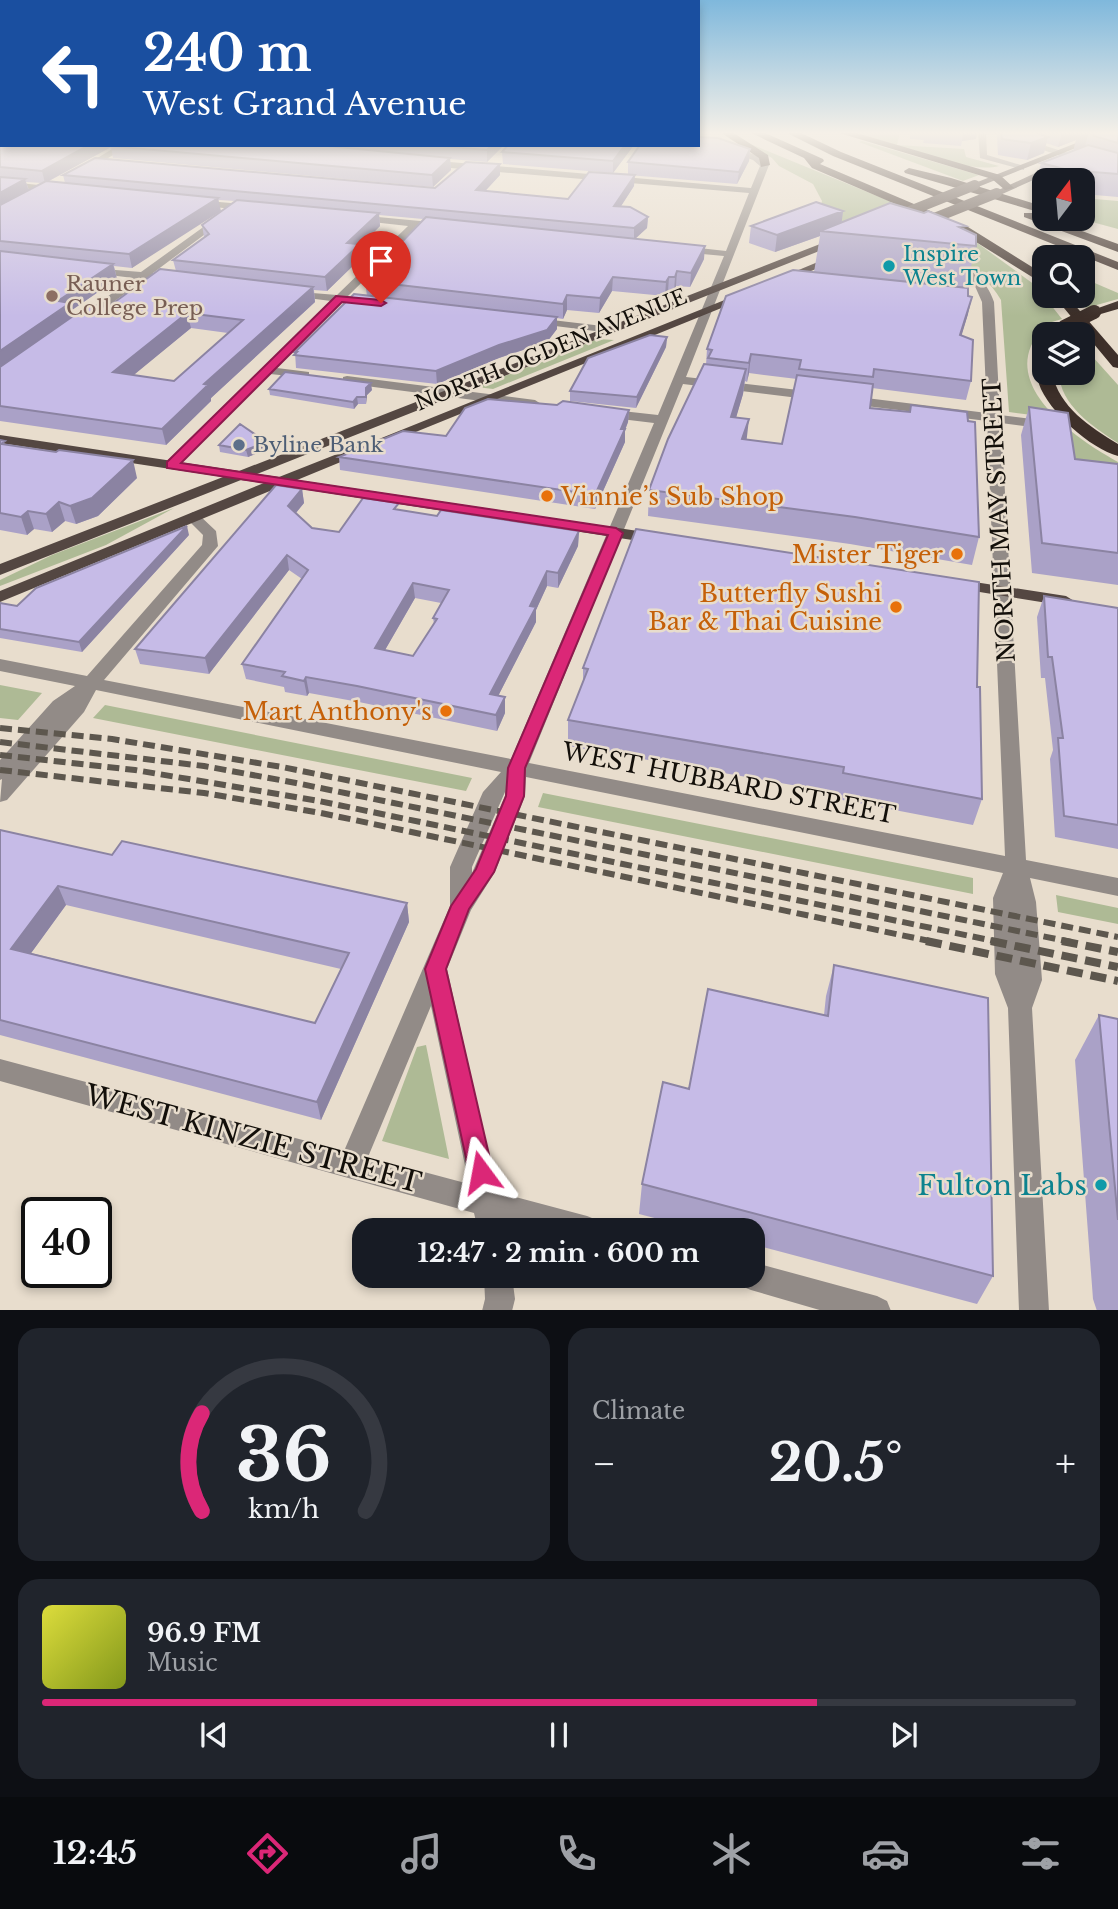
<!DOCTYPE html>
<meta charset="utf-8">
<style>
:root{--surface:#171b24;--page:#20242c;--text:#f1f3f6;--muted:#9ea1a6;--line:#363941;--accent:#db2777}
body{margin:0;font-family:"Libre Baskerville",serif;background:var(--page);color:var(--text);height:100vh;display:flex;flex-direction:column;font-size:26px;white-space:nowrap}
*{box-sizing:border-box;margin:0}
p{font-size:23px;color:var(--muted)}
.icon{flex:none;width:38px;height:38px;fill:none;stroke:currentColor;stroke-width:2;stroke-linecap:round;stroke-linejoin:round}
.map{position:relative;height:1310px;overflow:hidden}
.details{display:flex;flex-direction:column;gap:18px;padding:18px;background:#0d0f14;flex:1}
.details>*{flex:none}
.top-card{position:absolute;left:0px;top:0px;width:700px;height:147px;box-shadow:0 4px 10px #0003;background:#1a4fa0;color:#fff;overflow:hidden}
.needle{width:46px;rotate:16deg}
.buttons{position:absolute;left:1032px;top:168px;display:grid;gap:14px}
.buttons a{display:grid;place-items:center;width:63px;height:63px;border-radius:14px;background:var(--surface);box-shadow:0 4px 10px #0003;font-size:35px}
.speed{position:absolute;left:21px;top:1197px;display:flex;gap:14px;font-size:35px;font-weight:700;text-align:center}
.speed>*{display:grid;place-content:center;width:91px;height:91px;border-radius:50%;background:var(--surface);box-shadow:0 4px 10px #0003;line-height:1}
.speed .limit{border:4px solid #111;border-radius:10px;background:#fff;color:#111}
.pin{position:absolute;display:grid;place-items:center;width:60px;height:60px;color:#fff;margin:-72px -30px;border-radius:50% 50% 50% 0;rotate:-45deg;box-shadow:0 0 7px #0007}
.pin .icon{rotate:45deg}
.me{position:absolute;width:77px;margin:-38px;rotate:347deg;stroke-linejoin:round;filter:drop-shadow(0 0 5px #0008)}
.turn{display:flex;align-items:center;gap:24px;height:147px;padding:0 28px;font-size:32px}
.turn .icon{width:91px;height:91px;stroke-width:2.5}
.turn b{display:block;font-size:49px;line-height:60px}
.big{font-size:52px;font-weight:800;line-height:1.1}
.details .tile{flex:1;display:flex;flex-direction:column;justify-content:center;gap:10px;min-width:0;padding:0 24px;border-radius:21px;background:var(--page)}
.details .dial{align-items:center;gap:0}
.dial svg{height:182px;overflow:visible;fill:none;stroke:var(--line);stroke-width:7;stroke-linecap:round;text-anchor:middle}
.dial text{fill:var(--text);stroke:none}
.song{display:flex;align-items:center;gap:21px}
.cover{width:84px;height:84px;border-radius:10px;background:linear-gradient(135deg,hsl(60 70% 55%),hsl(70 70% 35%))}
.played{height:7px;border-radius:4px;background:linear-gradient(90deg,var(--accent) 75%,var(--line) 75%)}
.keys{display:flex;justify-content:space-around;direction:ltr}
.heat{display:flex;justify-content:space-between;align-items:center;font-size:38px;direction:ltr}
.details .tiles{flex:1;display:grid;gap:18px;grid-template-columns:1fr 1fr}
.tile:last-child{grid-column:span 2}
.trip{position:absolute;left:352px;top:1218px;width:413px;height:70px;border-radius:21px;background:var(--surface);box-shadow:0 4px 10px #0003;font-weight:800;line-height:70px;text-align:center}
.tab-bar{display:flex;height:112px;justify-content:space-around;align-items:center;background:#090b0e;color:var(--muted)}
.tab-bar .icon{width:49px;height:49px}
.tab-bar .current{color:var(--accent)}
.tab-bar b{font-size:32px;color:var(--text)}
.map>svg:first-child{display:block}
.green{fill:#aeba95}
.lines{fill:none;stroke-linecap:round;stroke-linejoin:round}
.minor{fill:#928b87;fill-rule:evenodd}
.major{fill:#544742;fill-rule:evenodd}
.highway{fill:#3e302a;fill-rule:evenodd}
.rail-far1{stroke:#5d574e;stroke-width:6;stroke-dasharray:12 6;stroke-linecap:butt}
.rail{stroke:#5d574e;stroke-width:8;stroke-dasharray:16 8;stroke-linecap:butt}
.major-bridge{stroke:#544742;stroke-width:10}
.highway-bridge{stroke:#3e302a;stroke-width:14}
.wall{fill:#aaa1c7;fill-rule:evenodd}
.shaded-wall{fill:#8b83a2}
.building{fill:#c6bbe7;stroke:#8b83a2;stroke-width:2;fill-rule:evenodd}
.route{fill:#db2777;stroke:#8e194d;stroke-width:2}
.culture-dot{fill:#0f9aa8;stroke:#e8ddcd;stroke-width:2.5}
.education-dot{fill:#8d6e63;stroke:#e8ddcd;stroke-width:2.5}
.service-dot{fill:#5c6f8a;stroke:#e8ddcd;stroke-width:2.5}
.food-dot{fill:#e8710a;stroke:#e8ddcd;stroke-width:2.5}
.labels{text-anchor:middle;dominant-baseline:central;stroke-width:5;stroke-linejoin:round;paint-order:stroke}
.far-culture-label{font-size:21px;fill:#0d838f;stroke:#e8ddcd;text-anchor:start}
.far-education-label{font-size:21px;fill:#785e54;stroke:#e8ddcd;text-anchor:start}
.far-street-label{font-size:21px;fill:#130f0a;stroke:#e8ddcd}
.far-service-label{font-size:21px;fill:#4e5e75;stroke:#e8ddcd;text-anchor:start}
.food-label{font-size:24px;fill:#c56008;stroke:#e8ddcd;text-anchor:end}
.street-label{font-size:24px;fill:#130f0a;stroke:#e8ddcd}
.near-street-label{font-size:28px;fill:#130f0a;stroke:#e8ddcd}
.near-culture-label{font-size:28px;fill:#0d838f;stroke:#e8ddcd;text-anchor:end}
</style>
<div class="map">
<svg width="1118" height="1311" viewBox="0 0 1118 1311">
<rect width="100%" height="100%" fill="#e8ddcd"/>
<path class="green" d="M848,132H900L897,145L964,149L966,157L999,166C967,175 883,142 848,132Z
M743,141L899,205L848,230L818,216L822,201L813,184L779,166L772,158Z
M862,141L979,175L963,181L859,142Z
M1083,198L1118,201V229L1081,219H1083Z
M965,234L1035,285L1062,319C1059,320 1055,321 1052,322C1043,326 1035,338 1031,346C1010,395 1083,443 1118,462V487L1067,481L1048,417L1009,412L1001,300C990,281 976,271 958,260Z
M1083,278L1118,293V299L1086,308L1075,296H1083Z
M598,339L614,340L493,389L477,387Z
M1083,346L1118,385V443C1093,427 1060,405 1059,373H1083Z
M174,508L106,545L0,586V580L52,555Z
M0,685L42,693L18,720L0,718Z
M105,705L472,778L466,791L93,718Z
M543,793L973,878V894L538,807Z
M1056,895L1118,908V924L1058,912Z
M426,1045L449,1159L382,1141L417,1047Z"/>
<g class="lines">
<path class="minor" d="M978,132H986L987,155L1024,166V170L980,158Z
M989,132H1002L1118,169V175Z
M698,136L759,156L769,165L686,377L815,392L821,396L815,400L683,384L529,763L1005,856L987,421L850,404L844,400L850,396L987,413L982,302L974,284L943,261L952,259C971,269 987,280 994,302L1000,415L1048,421L1055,425L1048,429L1001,423L1026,860L1118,878V896L1030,878L1036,902L1042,980L1032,1008L1049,1311H1019L1008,1008L995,974L993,898L1003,873L526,777L525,796L495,872L471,910L447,969L497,1192L587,1216L597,1220L601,1230H538L504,1221L506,1230H478L474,1213L0,1081V1059L344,1151L450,906V867L483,792L501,772L96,690L84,712L7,800L0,802L2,779L0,780V760L53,701L75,686L0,671V659L87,676L202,545L203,535L185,517L193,512L198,514L216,531L218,546L104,680L511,759L654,423L604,417L597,413L604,409L658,415L724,256L681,252L676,249L681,246L726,251L749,193L427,166L423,163L427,160L751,188L760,166L753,160L698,141ZM505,792V796L472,873V867ZM431,1006L469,1184L368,1157Z
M119,145H130L86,171L79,169Z
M0,181L58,187L63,190L58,193L0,187Z
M197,200L253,205L258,208L253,211L194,205V201Z
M220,215L228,217L153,273L178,277V281L145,279L86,322H78V318L133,278L94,273L90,272V268L141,272Z
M357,215L441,223L446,226L441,229L418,227L348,296L376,300V304L342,302L277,368L309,372V378L270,374L176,468H166V462L331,301L292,296L287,293L288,291L337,295L408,226L354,220L352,218Z
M535,318L611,327L617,330L611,333L531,323V319Z
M347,376L535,400L541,404L535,408L343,383V377Z
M752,1262L877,1296L887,1301L891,1311H823L751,1290L741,1286L737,1276H752Z
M484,1276H512L515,1299L512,1311H482L485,1299Z"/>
<path class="major" d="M1104,132H1116L978,187L970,185Z
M1057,163L1060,168L1000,195L992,193Z
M838,237L842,238V242L257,474L279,477L360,445L367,449L365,452L297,480L658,534L663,536L666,539L663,542L658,544L282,486L0,602V591L264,483L241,480L0,575V564L223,477L0,443V435L239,471Z
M837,254L842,257L841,259L786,281L777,279Z
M747,291L753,294L751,296L391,442H381L379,439Z
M955,579L1066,596L1074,601L1066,606L949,587L947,584Z"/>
<path class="highway" d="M720,132H732L768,155L770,165L761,167L759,158Z
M749,132H763L823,159L824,161L820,164L968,227L1045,275V285L960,232L812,168L804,158Z
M785,132H799L841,152L1118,262V270L833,156Z
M836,132H853L1000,175L1014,188L1005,190L992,179Z
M909,168L951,178L1045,207V214L905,173L904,171Z
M1024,213H1032L1118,244V252L1024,217Z
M1054,296H1067L1118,355V368L1113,367Z
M1118,301V309L1094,316L1087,312Z
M1064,323L1071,327L1064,334H1049Z
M1045,347V373H1052C1059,407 1090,427 1118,444V456C1091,449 1048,411 1039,384C1035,373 1037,362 1038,351Z"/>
<path class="rail-far1" d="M0,728L112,739L282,767L1118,937
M0,742L204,766L296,783L1071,942
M0,755L135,770L319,801L999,942
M0,770L204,793L321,813L934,942"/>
<path class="rail" d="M926,941L1118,981
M991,941L1118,967
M1062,941L1118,952"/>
<path class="major-bridge" d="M910,211L975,185
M932,219L997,193"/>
<path class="highway-bridge" d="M1064,327L1094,312"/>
</g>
<path class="wall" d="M0,132L2,145H504L487,162L450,159L451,170L433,187L113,158L111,147L49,181L65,183L63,175L435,188L500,175L485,191L568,199L634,186L621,206L648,217L647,228L635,238L704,259L690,287L676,286L674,292L668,291L665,296L612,291L599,313L567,310L563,319L557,318V329L547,342L499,358L437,384L296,368L295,352L367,296L365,281L375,271L374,259L396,248L423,219L379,215L380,226L362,244L370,259L366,263L361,258L327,291L314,290L315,302L211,398V401L166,445L0,421ZM26,182L42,183L29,190ZM219,200L235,201L202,225L204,237L173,260L176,271L108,307L73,316L72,310L117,279L114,266L132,268ZM191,328L228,333L174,381L133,375Z
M911,132H977L976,139L962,141L961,146L923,143L924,140L910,139Z
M998,132H1118V197L1083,194V180H1045V187L1035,185L1041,163L1074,150L1076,140L1058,147L1046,143L1044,153L1027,160L998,155L997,137Z
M700,137L750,149L749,161L737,184L628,175V162Z
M508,145H634L613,173L503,164L502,152Z
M843,211L841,223L965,230L976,246L966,288L968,314L961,336L971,381L966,400L872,388L870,408L910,412L911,405L968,421L979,537L972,565L850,544L648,516L649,490L706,365L707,349L814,272L820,236L775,252L749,243L751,226ZM749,373L797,379L782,444L746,440L736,417L743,394L745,381L747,382Z
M667,337L666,347L636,408L570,401V391Z
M269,389L372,390L367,395L366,404H358L354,409L270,395Z
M557,405L629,410L628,422L625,430V442L595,509L340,470L339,457L446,436Z
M1029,407L1075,459L1118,464V585L1032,573L1021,435Z
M0,440L6,445L137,478L98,516L76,524L65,521L52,532L34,529L27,535L0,530Z
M219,445L267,449L248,457L220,452Z
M302,489L304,503L296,513L312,528L339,532L399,510L437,516L579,531L578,546L558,588L547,586L536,610V622L498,696L505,697V713L497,731L359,702L309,693L307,696L285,692L284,687L246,679L242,664L302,579L289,570L209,674L140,664L135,649ZM415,598L441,603L433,618L434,624L413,656L385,650Z
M189,535L82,652L0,638V603L17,606Z
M1044,596L1118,608V849L1055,837L1050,759L1053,750L1045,678H1041L1037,617Z
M583,668L977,687L982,799L973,825L837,799L838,793L568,746V720L583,681Z
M0,830L112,855L407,903L409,922L321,1120L0,1035ZM66,905L341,969L315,1023L31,953Z
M834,965L993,1276L977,1304L752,1244V1230H701L639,1214L642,1184L689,1089L824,1015L826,996Z
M1099,1015L1118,1019V1311H1097L1093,1299L1075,1060Z"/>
<path class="shaded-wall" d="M963,132H977L976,139L962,141Z
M1062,132H1089L1084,150L1073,152L1076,140L1058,147Z
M1048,137L1044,153L1027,160L1031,143Z
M89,145H114L110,146L111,147L45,183L42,171Z
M491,145H504L487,162V150Z
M625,145H634L613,173V161Z
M750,149L749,161L737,184L739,172Z
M450,158L451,170L433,187L432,175Z
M500,164V175L476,201V190Z
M635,175L634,186L614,217V206Z
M25,179L29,192L0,208V193Z
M218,198L221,211L132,268L129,254Z
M843,211L841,228L820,231V236L775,252L777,235Z
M379,213L380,226L360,246L361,258L327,291L325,277L347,243Z
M648,217L647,228L634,240V228Z
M369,245L370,259L366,263L364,249Z
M705,246L704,259L690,287L691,273Z
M113,264L117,279L72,310L74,318L0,371V351L58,301Z
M677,271L676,286L674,292L675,277Z
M613,277L612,291L599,313L600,298Z
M669,277L668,291L665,296L666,282Z
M313,287L315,302L211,398V401L166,445L162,429L204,384Z
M567,295V310L563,319V304Z
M972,297L968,314L956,354L960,335Z
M187,313L191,328L118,388L113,372Z
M557,317V329L547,342L499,358L437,384L436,371Z
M667,337L666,347L636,408L637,397Z
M751,354L749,373L747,382L749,363Z
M746,369L743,394L729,442L731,417Z
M371,383L372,390L367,395L366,404V388Z
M357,397L358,404L354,409L353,402Z
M629,410L628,422L625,430V442L595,509V495Z
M749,419L746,445L742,439Z
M266,442L267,449L248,457L246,450Z
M133,460L137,478L98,516L76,524L70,506Z
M302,489L304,503L290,520L288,506Z
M59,502L65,521L52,532L46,514Z
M28,511L34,529L27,535L21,517Z
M187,526L189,535L82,652L79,642Z
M579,531L578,546L558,588V573Z
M287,555L289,570L209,674L205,658Z
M547,571V586L536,610V622L491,710L490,694Z
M413,583L415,598L377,664L375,648Z
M306,677L309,693L307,696L304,681Z
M505,697V713L497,731L496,715Z
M58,886L66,905L21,967L11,949Z
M407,903L409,922L321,1120L317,1102Z"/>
<path class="building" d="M0,132H2V145H89L42,171L0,167Z
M1001,132H1034L1048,137L1031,143L1002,139Z
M1091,132H1118V143L1094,136Z
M698,137L718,138L750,149L739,172L628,162L640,145H698Z
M111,145H317L450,158L432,175L110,146Z
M429,145H491L487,150Z
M508,145H625L613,161L502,152Z
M1088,145L1118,153V174L1068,170L1041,163Z
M95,158L435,188L466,162L500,164L476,190L568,199L589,172L635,175L614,206L630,207L648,217L634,228L63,175Z
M0,177L25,179L0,193Z
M46,181L218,198L129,254L0,241V205Z
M237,200L379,213L347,243L369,245L364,249L360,244L325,277L173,260L209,234L202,225Z
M816,202L843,211L777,235L751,226Z
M890,203L924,213L928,211L966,226L959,227L976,235V246L820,231Z
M426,217L705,246L691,273L677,271L675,277H669L666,282L613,277L600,298L567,295L563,304L365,281L381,266L374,259L386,247L396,248Z
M0,251L113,264L58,301L70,303L0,351Z
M160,269L313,287L204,384L208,385L162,429L0,406V367L89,305L108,307ZM187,313L243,320L174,381L113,372Z
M793,270L968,288V296L972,297L960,335L973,340L971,381L874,369L873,377L799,369L801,360L751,354L749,363L708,358L712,350L707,349L726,296Z
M354,294L557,317L547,330L499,345L436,371L294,355L297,352H295Z
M650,335L667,337L637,397L570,391L588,358Z
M704,364L746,369L731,417L749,419L742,439L782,444L797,375L873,384L870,408L910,412L911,405L967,412L968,421L975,422L979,537L855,517L649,490L668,439Z
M285,372L371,383L366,388V397H357L353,402L269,389Z
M488,399L557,405L563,401L629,410L621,429H625L595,495L339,457L403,431L446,436L465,408Z
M1029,407L1068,413L1075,459L1118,464V553L1042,543Z
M240,424L266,442L246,450L219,445Z
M0,440L5,441L1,444L56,452L59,450L133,460L92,498L70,506L59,502L46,514L28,511L21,517L0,513Z
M276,485L302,489L288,506L312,528L339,532L363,498L399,503L394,509L437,516L441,510L579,531L558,573L547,571L530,606L536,607L490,694L505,697L496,715L357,686L306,677L304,681L282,676L285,672L242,664L308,570L287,555L205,658L135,649ZM413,583L449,590L433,618L437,619L413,656L375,648Z
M187,526L79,642L0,629V603L17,606L36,588Z
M636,529L979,582L977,687H980L982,799L843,773L844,767L568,720L588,669L583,668Z
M1044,596L1118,608V825L1064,816L1058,738H1063L1052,657H1048Z
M0,830L112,855L122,841L407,903L317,1102L0,1020ZM58,886L349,953L315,1023L11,949Z
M834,965L988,998L993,1276L642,1184L663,1082L689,1089L708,989L828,1016Z
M1099,1015L1118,1019V1220Z"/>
<linearGradient id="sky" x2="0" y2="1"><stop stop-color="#7fb8dc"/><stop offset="0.42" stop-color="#f5f0e8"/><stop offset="1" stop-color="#f5f0e8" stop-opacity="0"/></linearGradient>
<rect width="1118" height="316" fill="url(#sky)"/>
<path class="route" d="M336,296L381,300L386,303L381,306L342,302L181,463L616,528L623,533L525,768L524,796L494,872L469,909L446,969L493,1172L490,1180L481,1184L472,1180L469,1172L425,969L451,906L476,869L506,796L508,768L608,535L167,468V462Z"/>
<g class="culture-dot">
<circle cx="889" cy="266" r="7"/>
<circle cx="1101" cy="1185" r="7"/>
</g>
<circle class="education-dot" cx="52" cy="296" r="7"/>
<circle class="service-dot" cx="239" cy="445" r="7"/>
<g class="food-dot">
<circle cx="547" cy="496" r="7"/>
<circle cx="957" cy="554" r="7"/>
<circle cx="896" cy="607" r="7"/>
<circle cx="446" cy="711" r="7"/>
</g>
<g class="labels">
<g class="far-culture-label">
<text x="903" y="254">Inspire<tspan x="903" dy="24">West Town</tspan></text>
</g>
<g class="far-education-label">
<text x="66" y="284">Rauner<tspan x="66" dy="24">College Prep</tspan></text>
</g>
<g class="far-street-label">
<text transform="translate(551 350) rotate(-22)">NORTH OGDEN AVENUE</text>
</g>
<g class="far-service-label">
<text x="253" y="445">Byline Bank</text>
</g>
<g class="food-label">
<text x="561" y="496" text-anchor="start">Vinnie’s Sub Shop</text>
<text x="943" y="554">Mister Tiger</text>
<text x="882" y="593">Butterfly Sushi<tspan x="882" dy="28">Bar &amp; Thai Cuisine</tspan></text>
<text x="432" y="711">Mart Anthony's</text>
</g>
<g class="street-label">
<text transform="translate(999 520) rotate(-93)">NORTH MAY STREET</text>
<text transform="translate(729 783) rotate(11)">WEST HUBBARD STREET</text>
</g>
<g class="near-street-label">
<text transform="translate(253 1139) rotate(15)">WEST KINZIE STREET</text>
</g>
<g class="near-culture-label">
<text x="1087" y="1185">Fulton Labs</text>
</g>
</g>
</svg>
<div class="buttons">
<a><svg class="needle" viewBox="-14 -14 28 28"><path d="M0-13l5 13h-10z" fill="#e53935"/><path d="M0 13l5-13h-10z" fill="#9ea1a6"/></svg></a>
<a><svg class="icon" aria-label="search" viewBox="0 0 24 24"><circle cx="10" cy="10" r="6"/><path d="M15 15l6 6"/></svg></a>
<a><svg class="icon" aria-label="layers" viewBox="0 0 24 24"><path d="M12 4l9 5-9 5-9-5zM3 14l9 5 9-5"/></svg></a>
</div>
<div class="speed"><div class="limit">40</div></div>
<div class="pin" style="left:381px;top:303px;background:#d93025"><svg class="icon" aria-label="arrive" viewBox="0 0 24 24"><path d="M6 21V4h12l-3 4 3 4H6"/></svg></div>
<svg class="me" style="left:481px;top:1172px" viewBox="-20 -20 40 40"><path d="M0-17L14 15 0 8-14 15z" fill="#db2777" stroke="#fff" stroke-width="4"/></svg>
<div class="trip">12:47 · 2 min · 600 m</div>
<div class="top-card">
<div class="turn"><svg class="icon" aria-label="left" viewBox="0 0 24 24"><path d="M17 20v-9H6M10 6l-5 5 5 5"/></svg><div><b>240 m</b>West Grand Avenue</div></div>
</div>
</div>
<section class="details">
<div class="tiles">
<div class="tile dial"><svg viewBox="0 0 100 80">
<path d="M14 69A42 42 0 1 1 86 69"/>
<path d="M14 69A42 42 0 0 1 14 26" stroke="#db2777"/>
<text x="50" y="56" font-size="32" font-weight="700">36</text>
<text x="50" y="72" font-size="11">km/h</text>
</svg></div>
<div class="tile"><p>Climate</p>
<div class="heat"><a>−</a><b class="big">20.5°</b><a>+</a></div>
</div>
<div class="tile">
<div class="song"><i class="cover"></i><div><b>96.9 FM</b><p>Music</p></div></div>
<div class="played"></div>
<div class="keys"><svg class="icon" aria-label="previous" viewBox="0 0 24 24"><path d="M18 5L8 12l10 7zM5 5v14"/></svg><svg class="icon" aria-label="pause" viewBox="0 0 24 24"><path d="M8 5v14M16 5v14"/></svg><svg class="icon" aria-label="next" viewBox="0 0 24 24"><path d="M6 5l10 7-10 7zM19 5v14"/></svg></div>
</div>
</div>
</section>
<nav class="tab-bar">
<b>12:45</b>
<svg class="icon current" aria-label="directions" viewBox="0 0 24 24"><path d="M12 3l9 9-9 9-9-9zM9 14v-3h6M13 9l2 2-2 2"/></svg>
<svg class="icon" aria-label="music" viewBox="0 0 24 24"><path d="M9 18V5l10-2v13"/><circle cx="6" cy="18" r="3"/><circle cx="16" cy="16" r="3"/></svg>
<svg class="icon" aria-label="phone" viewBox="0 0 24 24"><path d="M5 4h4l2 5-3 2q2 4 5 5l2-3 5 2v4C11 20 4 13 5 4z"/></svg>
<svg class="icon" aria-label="climate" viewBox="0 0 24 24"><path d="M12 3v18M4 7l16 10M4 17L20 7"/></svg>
<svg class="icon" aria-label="car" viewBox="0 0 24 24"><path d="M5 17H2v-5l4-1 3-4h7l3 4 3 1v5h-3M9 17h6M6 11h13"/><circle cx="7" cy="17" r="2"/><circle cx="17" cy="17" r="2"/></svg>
<svg class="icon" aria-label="filters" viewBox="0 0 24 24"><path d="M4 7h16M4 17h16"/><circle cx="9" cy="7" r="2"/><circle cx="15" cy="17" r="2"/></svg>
</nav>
